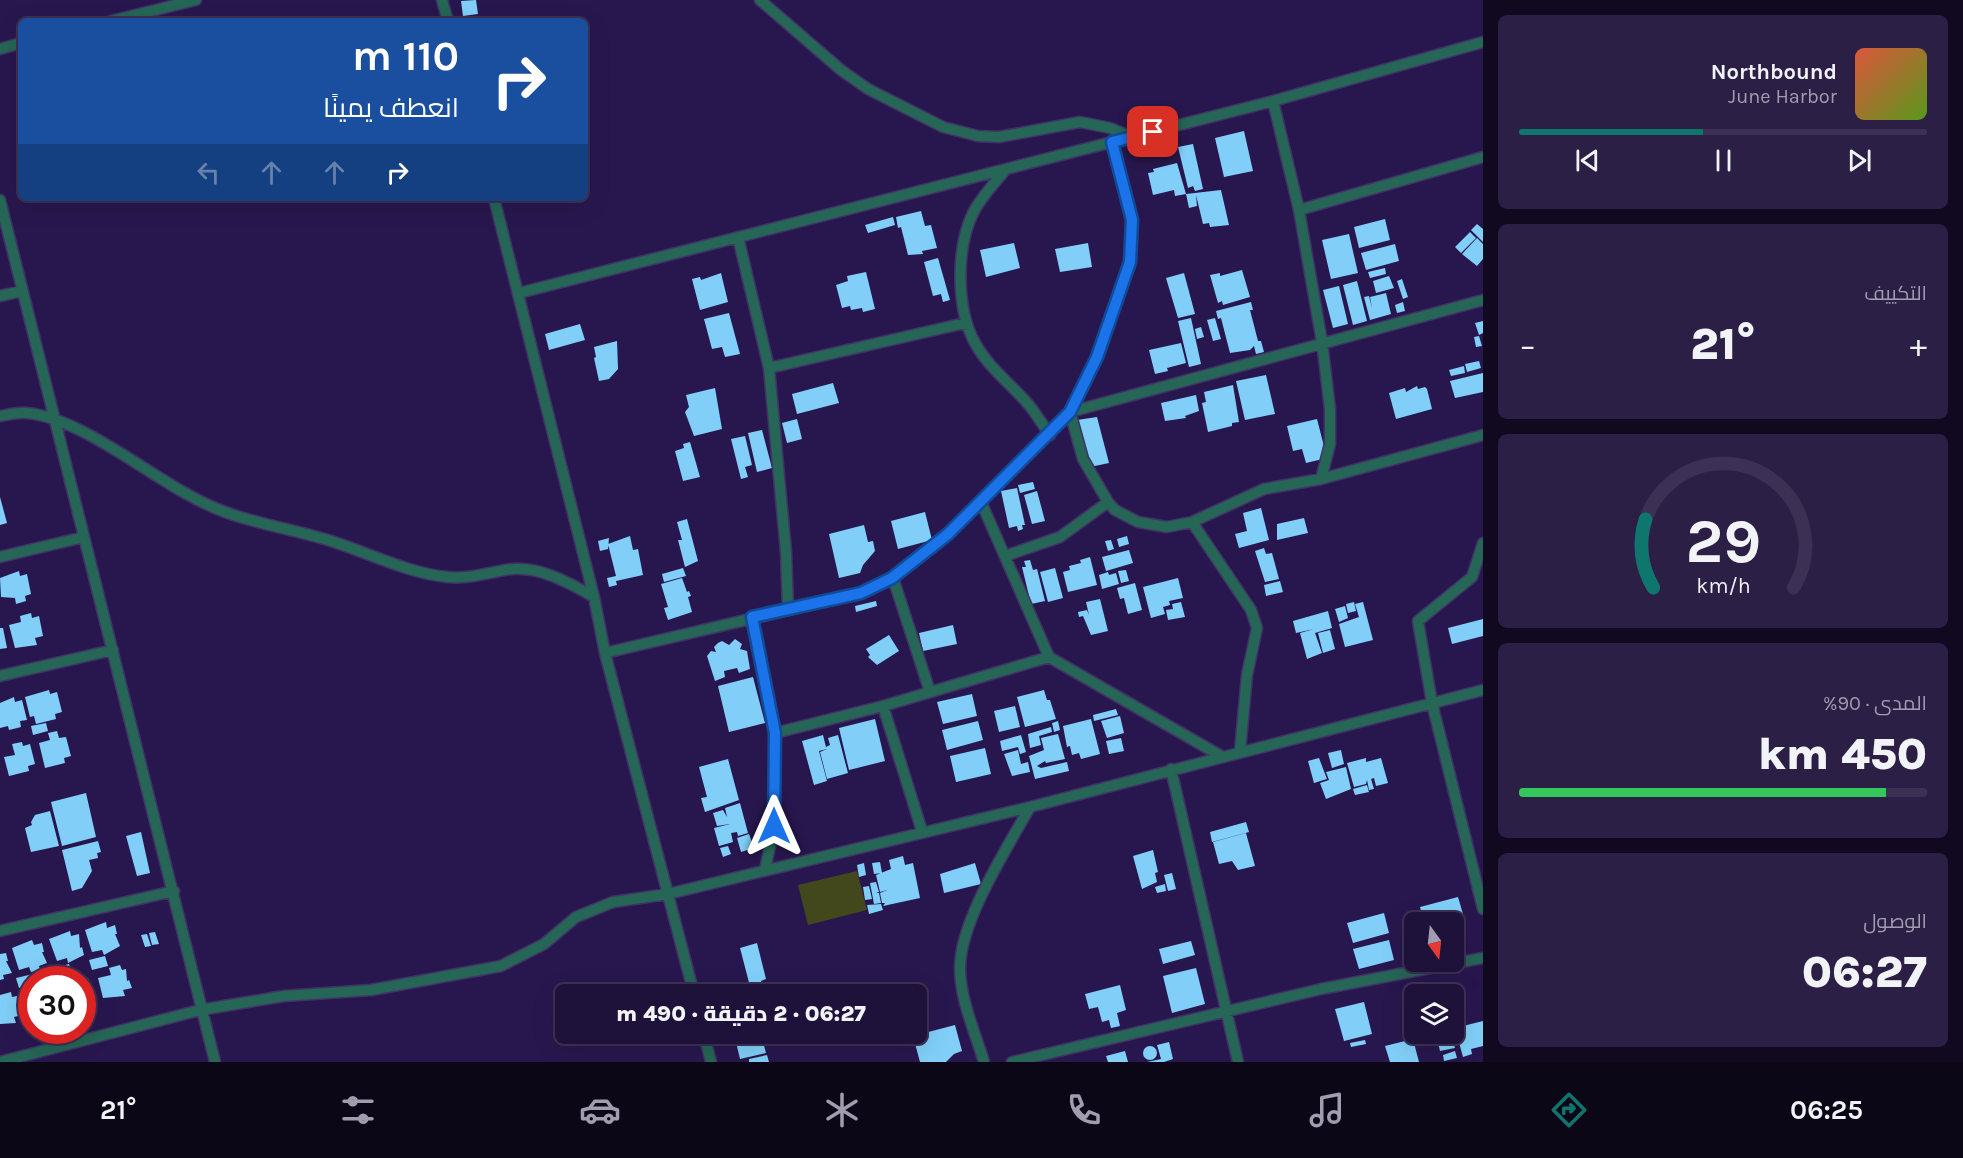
<!DOCTYPE html>
<html lang="ar">
<meta charset="utf-8">
<style>
:root{--surface:#1e113a;--page:#2b1f45;--text:#f1f3f6;--muted:#a19daf;--line:#3c3154;--accent:#0f766e}
body{margin:0;font-family:Karla,Cairo,sans-serif;background:var(--page);color:var(--text);direction:rtl;height:100vh;display:flex;flex-direction:column;font-size:22px;white-space:nowrap}
*{box-sizing:border-box;margin:0}
p{font-size:20px;color:var(--muted)}
.icon{flex:none;width:33px;height:33px;fill:none;stroke:currentColor;stroke-width:2;stroke-linecap:round;stroke-linejoin:round}
.map{position:relative;flex:1;overflow:hidden;direction:ltr}
.drawer{display:flex;flex-direction:column;gap:15px;padding:15px;background:#100920;width:480px}
.drawer>*{flex:none}
.top-card{position:absolute;left:18px;top:18px;width:570px;height:183px;border-radius:9px;box-shadow:0 6px 24px #0002,0 0 0 2px var(--line);direction:rtl;background:#1a4fa0;color:#fff;overflow:hidden}
.needle{width:39px;rotate:165deg}
.controls{position:absolute;left:1404px;top:912px;display:grid;gap:12px}
.controls a{display:grid;place-items:center;width:60px;height:60px;border-radius:9px;background:var(--surface);box-shadow:0 6px 24px #0002,0 0 0 2px var(--line);font-size:30px}
.speed{position:absolute;left:18px;top:966px;display:flex;gap:12px;font-size:30px;font-weight:700;text-align:center}
.speed>*{display:grid;place-content:center;width:78px;height:78px;border-radius:50%;background:var(--surface);box-shadow:0 6px 24px #0002,0 0 0 2px var(--line);line-height:1}
.speed .limit{border:9px solid #d22;background:#fff;color:#111}
.pin{position:absolute;display:grid;place-items:center;width:51px;height:51px;color:#fff;margin:-26px;border-radius:12px;box-shadow:0 3px 9px #0006}
.me{position:absolute;width:66px;margin:-33px;rotate:0deg;stroke-linejoin:round;filter:drop-shadow(0 0 4px #0008)}
.turn{display:flex;align-items:center;gap:21px;height:126px;padding:0 30px;font-size:27px}
.turn .icon{width:78px;height:78px;stroke-width:2.5}
.turn b{display:block;font-size:42px;line-height:51px}
.lanes{display:flex;align-items:center;height:57px;padding:0 30px;background:#0003;justify-content:center;gap:30px;direction:ltr}
.lanes .off{opacity:.35}
.big{font-size:45px;font-weight:800;line-height:1.1}
.drawer .widget{flex:1;display:flex;flex-direction:column;justify-content:center;gap:9px;min-width:0;padding:0 21px;border-radius:9px;background:var(--page)}
.drawer .dial{align-items:center;gap:0}
.dial svg{height:156px;overflow:visible;fill:none;stroke:var(--line);stroke-width:7;stroke-linecap:round;text-anchor:middle}
.dial text{fill:var(--text);stroke:none}
.song{display:flex;align-items:center;gap:18px}
.cover{width:72px;height:72px;border-radius:9px;background:linear-gradient(135deg,hsl(10 70% 55%),hsl(90 70% 35%))}
.played{height:6px;border-radius:3px;background:linear-gradient(90deg,var(--accent) 45%,var(--line) 45%)}
.keys{display:flex;justify-content:space-around;direction:ltr}
.heat{display:flex;justify-content:space-between;align-items:center;font-size:33px;direction:ltr}
.charge{height:9px;border-radius:4px;background:linear-gradient(90deg,#34c759 90%,var(--line) 0)}
.trip{position:absolute;left:555px;top:984px;width:372px;height:60px;border-radius:9px;background:var(--surface);box-shadow:0 6px 24px #0002,0 0 0 2px var(--line);font-weight:800;line-height:60px;text-align:center;direction:rtl}
.tab-bar{display:flex;height:96px;justify-content:space-around;align-items:center;background:#0c0717;color:var(--muted)}
.tab-bar .icon{width:42px;height:42px}
.tab-bar .current{color:var(--accent)}
.tab-bar b{font-size:27px;color:var(--text)}
main{display:flex;flex:1;min-height:0}
.map>svg:first-child{display:block}
.water{fill:#43471c}
.building{fill:#81cff9}
.lines{fill:none;stroke-linecap:round;stroke-linejoin:round}
.minor-casing{stroke:#413266;stroke-width:13}
.minor{stroke:#256656;stroke-width:10}
.route-casing{stroke:#114b97;stroke-width:15}
.route{stroke:#1a73e8;stroke-width:10}
</style>
<main>
<section class="drawer">
<div class="widget">
<div class="song"><i class="cover"></i><div><b>Northbound</b><p>June Harbor</p></div></div>
<div class="played"></div>
<div class="keys"><svg class="icon" aria-label="previous" viewBox="0 0 24 24"><path d="M18 5L8 12l10 7zM5 5v14"/></svg><svg class="icon" aria-label="pause" viewBox="0 0 24 24"><path d="M8 5v14M16 5v14"/></svg><svg class="icon" aria-label="next" viewBox="0 0 24 24"><path d="M6 5l10 7-10 7zM19 5v14"/></svg></div>
</div>
<div class="widget"><p>التكييف</p>
<div class="heat"><a>−</a><b class="big">21°</b><a>+</a></div>
</div>
<div class="widget dial"><svg viewBox="0 0 100 80">
<path d="M14 69A42 42 0 1 1 86 69"/>
<path d="M14 69A42 42 0 0 1 10 34" stroke="#0f766e"/>
<text x="50" y="56" font-size="32" font-weight="700">29</text>
<text x="50" y="72" font-size="11">km/h</text>
</svg></div>
<div class="widget"><p>المدى · 90%</p><b class="big">450 km</b><div class="charge"></div></div>
<div class="widget"><p>الوصول</p><b class="big">06:27</b></div>
</section>
<div class="map">
<svg width="1483" height="1062" viewBox="0 0 1483 1062">
<rect width="100%" height="100%" fill="#28174e"/>
<path class="water" d="M857,871L867,910L808,925L798,885Z"/>
<path class="building" d="M476,0L478,14L463,16L461,1Z
M1244,131L1253,171L1224,177L1215,138Z
M1193,144L1203,189L1195,191L1193,186L1188,188L1178,147Z
M1177,163L1186,194L1175,196L1174,190L1153,195L1148,173L1154,172L1153,169Z
M1221,190L1229,225L1210,227L1209,223L1203,224L1196,195L1197,206L1189,208L1186,194Z
M921,211L925,226L931,225L937,248L922,251L923,254L908,255L901,227L898,228L896,217Z
M893,217L895,225L868,233L865,225Z
M1385,219L1390,240L1359,248L1354,227Z
M1477,224L1483,229V242L1471,230Z
M1470,232L1476,238L1461,253L1455,247Z
M1349,234L1358,273L1331,279L1322,240Z
M1477,238L1483,244V259L1477,266L1462,254Z
M1014,243L1020,268L986,277L980,250Z
M1088,243L1092,267L1060,272L1055,249Z
M1395,244L1399,261L1366,270L1361,253Z
M938,258L950,300L943,302L941,294L933,296L924,262Z
M1385,268L1386,274L1370,278L1368,272Z
M1242,270L1250,297L1223,305L1222,301L1218,303L1210,275L1220,273V276Z
M866,272L875,309L863,312L862,308L851,310L850,306L842,308L836,285L848,281L847,276Z
M721,273L728,302L700,310L692,279L700,277L701,280Z
M1184,273L1195,314L1178,318L1166,278Z
M1389,276L1394,288L1376,293L1373,281Z
M1402,279L1408,297L1403,299L1397,281Z
M1357,281L1367,321L1353,325L1343,285Z
M1339,286L1348,324L1333,328L1323,290Z
M1386,293L1391,314L1370,320L1364,297L1369,296L1372,308L1370,297Z
M1251,302L1253,310H1250L1258,341H1261L1264,352L1256,354L1254,346L1250,350L1230,353L1221,318L1218,319L1216,311Z
M1403,302L1405,311L1397,313L1395,305Z
M729,313L740,354L725,357L722,347L712,349L704,319Z
M1191,318L1201,364L1189,367L1178,321Z
M1215,318L1221,339L1213,341L1207,320Z
M1483,321V333L1479,335L1475,323Z
M580,324L585,340L549,350L545,334Z
M1201,327L1204,337L1197,339L1195,329Z
M1479,336L1482,346L1476,347L1474,337Z
M617,341L618,369L609,379L599,381L594,358L596,357L594,347Z
M1181,343L1186,363L1167,368L1168,371L1155,374L1149,350Z
M1479,361L1481,368L1467,372L1465,364Z
M1464,366L1465,373L1451,376L1449,370Z
M1483,373V392L1455,398L1450,381Z
M1266,375L1275,414L1245,420L1236,381Z
M833,383L839,403L797,414L792,394Z
M1233,385L1239,422L1232,423V426L1208,432L1202,403L1206,402L1204,392Z
M1417,386L1418,389L1425,387L1427,389L1432,409L1396,419L1389,393L1405,388L1406,392Z
M715,388L722,429L694,436L685,412L689,407L686,395Z
M1196,395L1199,411L1185,416L1186,418L1165,421L1161,403Z
M1097,417L1109,463L1090,467L1077,420Z
M797,419L802,439L787,443L782,423Z
M1317,419L1327,458L1306,463L1302,449L1293,451L1287,426Z
M762,430L772,468L757,472L748,433Z
M745,436L752,465L745,467L748,477L741,479L731,439Z
M690,442L700,477L683,481L675,451L684,448L683,444Z
M1033,482L1035,489L1020,493L1018,485Z
M1017,488L1025,525H1022L1023,529L1018,531L1017,526L1009,528L1001,491Z
M1037,491L1045,521L1032,524L1024,495Z
M0,497L7,523L0,525Z
M1261,508L1269,540L1239,548L1235,534L1247,531L1243,513Z
M925,512L932,540L898,549L891,521Z
M1304,518L1308,533L1277,540V524Z
M687,519L698,561L685,567L678,540H682L677,522Z
M864,525L868,542L873,541L875,551L863,565L860,573L839,578L829,534Z
M630,536L633,550L638,549L643,575L616,581L617,585L609,587L607,578L616,576L608,544Z
M1127,536L1129,544L1119,547L1117,539Z
M609,538L608,549L600,551L598,541Z
M1111,540L1114,549L1108,551L1105,541Z
M1264,548L1266,554L1272,553L1279,579L1265,582L1255,551Z
M1129,550L1133,563L1106,571L1102,557Z
M1090,557L1097,585L1068,592L1063,572L1070,570L1069,566L1081,563L1080,560Z
M1030,560L1033,570L1037,569L1045,601L1031,604L1022,567H1026L1024,561Z
M683,568L686,576L664,582L662,574Z
M1055,568L1063,598L1048,602L1040,572Z
M1126,570L1129,581L1121,583L1118,571Z
M19,571L20,576L27,574L31,594L25,596L26,601L16,604L15,598L1,597L0,578Z
M1108,572L1109,575L1116,573L1119,584L1102,589L1099,575Z
M682,578L687,592L689,591L691,596L688,597L692,612L668,620L664,608L668,607L661,584Z
M1178,578L1183,598L1169,601L1170,605L1163,607L1165,614L1151,618L1143,587Z
M1280,581L1283,592L1266,596L1264,585Z
M1135,583L1142,610L1128,614L1124,598L1120,599L1117,588Z
M1100,599L1108,631L1091,635L1083,616L1079,617L1078,612L1087,610L1089,615L1086,602Z
M876,601L877,606L856,612L855,606Z
M1181,602L1185,617L1168,620L1166,610L1173,609L1172,604Z
M1354,602L1356,611L1348,613L1346,604Z
M1363,602L1373,640L1345,647L1339,624L1359,617L1355,604Z
M1345,606L1348,618L1339,622L1335,609Z
M1328,611L1332,628L1315,633L1322,653L1307,659L1300,633L1314,629L1296,633L1293,621Z
M31,613L32,618L39,616L43,636L35,638L37,645L15,648L9,625L21,622L20,616Z
M1483,619V636L1452,644L1448,628Z
M953,625L957,644L923,651L919,633Z
M0,628H3L7,648L0,649Z
M1330,630L1335,649L1323,653L1318,633Z
M889,635L899,651L877,665L868,657L870,655L866,649Z
M735,639L742,644L740,649L747,651L750,669L739,673L737,668L724,671L725,677L715,681L707,656L711,651L716,652L714,647L718,643L722,641L729,645Z
M753,677L765,723L729,732L718,686Z
M49,690L50,694L57,692L62,712L55,714L56,719L36,724L34,716L30,717L25,697Z
M1044,690L1047,700H1050L1056,719L1025,727L1017,697Z
M972,694L977,716L943,724L937,702Z
M14,697L15,702L22,700L27,720L20,721L21,727L9,730L8,726L0,728V703Z
M1015,706L1020,727L999,732L994,711Z
M1116,709L1118,715L1094,721L1093,715Z
M1120,716L1124,733L1107,738L1101,721Z
M875,719L885,761L849,770L839,728Z
M1091,719L1100,754L1081,759L1079,753L1072,755L1070,746L1067,747L1063,726Z
M978,721L983,740L947,750L942,730Z
M1058,721L1060,730L1054,732L1052,723Z
M46,723L48,731L33,735L31,726Z
M1051,727L1052,732L1039,736L1041,745L1030,748L1028,734Z
M57,731L59,738L66,737L71,756L64,758L65,763L45,768L39,743L50,740L48,733Z
M1058,734L1065,759L1046,763L1045,761L1037,766L1041,768L1067,762L1069,771L1035,779L1029,756L1044,750L1041,738Z
M823,735L826,747L830,745L828,738L838,735L848,773L827,779L820,752L827,749L819,751L827,781L814,785L802,741Z
M1021,735L1026,752L1020,754L1018,747L1002,751L1000,741Z
M1121,738L1124,751L1109,754L1106,741Z
M22,742L23,746L30,744L35,764L28,766L29,771L9,776L4,757L15,755L12,744Z
M985,748L991,774L956,782L950,756Z
M1018,750L1021,764L1028,762L1030,772L1012,776L1004,754Z
M1341,750L1344,764L1332,768L1328,753Z
M1319,758L1327,779L1314,783L1308,761Z
M1366,758V762L1381,758L1388,783L1376,786L1374,778L1371,779L1374,789L1369,790L1367,780L1366,784L1354,787L1347,763Z
M728,759L739,800L705,812L701,798L707,797L699,767Z
M1346,767L1351,789L1326,799L1320,783L1329,780L1326,772Z
M1367,785L1369,792L1355,795L1353,789Z
M86,793L96,837L62,846L51,802Z
M740,803L748,833L738,836L737,832L731,833L733,842L719,846L714,828L730,824L717,826L713,813L723,810L727,817L725,808Z
M50,811L59,846L31,852L25,828L32,825L31,822L35,815Z
M1246,822L1249,832L1212,842L1210,832Z
M141,832L150,873L137,876L126,836Z
M1246,833L1255,866L1238,870L1232,861L1219,864L1213,842Z
M749,834L754,848L741,852L737,838Z
M98,841L101,852L97,853L98,858L89,860L92,871L82,888L72,891L62,850Z
M728,846L731,854L723,857L720,848Z
M1153,850L1158,872L1155,873L1157,882L1142,889L1133,856Z
M903,856L905,865L913,863L920,898L883,906L885,903H882L880,893L887,890L880,892L876,875L891,869L889,860Z
M880,862L882,873L874,874L872,863Z
M864,863L866,875L859,877L857,865Z
M975,863L981,884L944,893L940,874Z
M1172,873L1176,889L1168,891L1164,875Z
M876,882L879,892L876,893H879L881,903L874,904L870,883Z
M1165,884L1166,891L1157,893L1155,887Z
M869,886L872,899L865,900L863,887Z
M1458,897L1463,914L1424,922L1420,907Z
M881,904L883,910L869,914L867,905Z
M1384,913L1389,933L1353,943L1347,923Z
M106,922L107,928L115,925L117,934H115L120,946L104,955L102,950L92,952L85,930Z
M70,931L71,936L79,934L80,948L82,947L84,955L68,963L67,958L57,961L49,939Z
M155,932L159,944L152,945L149,933Z
M147,934L151,946L145,947L141,935Z
M32,940L34,945L42,943L44,952H42L47,963L39,966L40,970L31,972L29,967L19,970L12,948Z
M1389,940L1394,960L1359,969L1353,949Z
M1191,941L1195,955L1163,964L1159,949Z
M757,943L766,979L761,981L765,994H752L740,948Z
M6,953L8,961H6L12,973L3,975L4,979L0,980V954Z
M105,956L108,966L92,970L89,960Z
M69,964L72,974L56,978L53,968Z
M120,965L122,970L126,969L127,981L129,980L132,988L123,990L125,996L103,998L98,978L111,975L109,968Z
M1196,968L1205,1004L1172,1013L1163,976Z
M33,974L34,980H32V984L19,988L16,978Z
M82,974L84,979L88,978L90,986L88,987L94,997L85,1000L87,1005L82,1006L84,980L71,977Z
M1120,985L1126,1010L1117,1013L1120,1026L1111,1028L1109,1020L1102,1022L1098,1007L1089,1009L1085,994Z
M11,992L12,997L17,996L19,1004H17L22,1015L14,1017L16,1023L0,1024V995Z
M32,995V1019H31L25,997Z
M1364,1002L1372,1034L1344,1041L1335,1009Z
M1483,1021V1046L1471,1049L1472,1054L1463,1057L1455,1028Z
M955,1025L962,1051L954,1054L946,1062H920L913,1036Z
M734,1034H761L766,1053L740,1059Z
M1436,1034H1451L1455,1048L1440,1051Z
M1413,1039L1419,1062H1390L1385,1046Z
M1365,1040L1366,1044L1351,1047L1350,1043Z
M1169,1042L1173,1059L1164,1062H1147L1161,1059L1157,1045Z
M1143 1053a7 7 0 1 1 14 0a7 7 0 1 1-14 0Z
M1125,1051L1128,1062H1108L1106,1056Z
M1455,1051L1457,1058L1444,1061L1443,1055Z
M767,1055L769,1062H749V1059Z"/>
<g class="lines">
<defs>
<path id="minor" d="M442,0L448,21
M760,0L841,70L868,89L943,127L978,136L999,137L1080,122L1110,128L1132,137
M111,21L196,0
M0,49L21,43
M1273,101L1299,210L1322,342L1330,409V444L1321,479
M1006,169C995,183 981,197 973,213C956,248 956,309 975,343C988,367 1011,384 1029,405C1036,414 1043,425 1050,435
M494,198L594,597L605,653L694,994
M0,200L215,1062
M1299,210L1483,157
M738,237L769,368L786,552L788,609
M519,293L1273,101L1483,42
M0,296L22,291
M1483,300L1070,412L1083,459L1108,502L1115,510L1138,522L1167,527L1192,522L1264,489L1321,479L1483,435
M769,368L965,323
M0,416C8,415 18,412 27,413C89,419 163,490 225,512C260,525 298,530 334,542C371,554 408,573 447,577C467,579 485,574 505,570C536,564 568,582 594,597
M981,502L1049,657L1221,756
M1192,522L1251,610L1257,628L1247,675L1240,751
M1483,543L1472,577L1418,621L1432,703L1483,909
M1005,556L1060,537L1108,502
M0,557L84,537
M893,578L930,692
M752,617L775,733L774,826L765,870
M605,653L861,593L893,578L948,534L1070,412L1097,357L1130,262L1132,220L1112,142
M0,676L113,650
M883,706L922,831
M775,733L883,706L1049,657
M1171,769L1238,1062
M0,931L174,891
M704,1034L711,1062
M0,1062L200,1010L284,996L371,990L501,966L544,944L576,917L613,902L668,894L1030,807L1483,690
M984,1062C975,1032 960,999 960,968C960,921 1007,848 1030,807
M1012,1062L1321,989L1483,958"/>
</defs>
<use href="#minor" class="minor-casing"/>
<use href="#minor" class="minor"/>
</g>
<g class="lines">
<defs>
<path id="route" d="M774,826L775,733L752,617L861,593L892,578L948,534L1070,412L1097,357L1130,262L1132,220L1112,142L1153,132"/>
</defs>
<use href="#route" class="route-casing"/>
<use href="#route" class="route"/>
</g>
</svg>
<div class="controls">
<a><svg class="needle" viewBox="-14 -14 28 28"><path d="M0-13l5 13h-10z" fill="#e53935"/><path d="M0 13l5-13h-10z" fill="#a19daf"/></svg></a>
<a><svg class="icon" aria-label="layers" viewBox="0 0 24 24"><path d="M12 4l9 5-9 5-9-5zM3 14l9 5 9-5"/></svg></a>
</div>
<div class="speed"><div class="limit">30</div></div>
<div class="pin" style="left:1153px;top:132px;background:#d93025"><svg class="icon" aria-label="arrive" viewBox="0 0 24 24"><path d="M6 21V4h12l-3 4 3 4H6"/></svg></div>
<svg class="me" style="left:774px;top:826px" viewBox="-20 -20 40 40"><path d="M0-17L14 15 0 8-14 15z" fill="#1a73e8" stroke="#fff" stroke-width="4"/></svg>
<div class="trip">06:27 · 2 دقيقة · 490 m</div>
<div class="top-card">
<div class="turn"><svg class="icon" aria-label="right" viewBox="0 0 24 24"><path d="M7 20v-9h11M14 6l5 5-5 5"/></svg><div><b>110 m</b>انعطف يمينًا</div></div>
<div class="lanes"><svg class="icon off" aria-label="left" viewBox="0 0 24 24"><path d="M17 20v-9H6M10 6l-5 5 5 5"/></svg><svg class="icon off" aria-label="ahead" viewBox="0 0 24 24"><path d="M12 20V5M6 11l6-6 6 6"/></svg><svg class="icon off" aria-label="ahead" viewBox="0 0 24 24"><path d="M12 20V5M6 11l6-6 6 6"/></svg><svg class="icon" aria-label="right" viewBox="0 0 24 24"><path d="M7 20v-9h11M14 6l5 5-5 5"/></svg></div>
</div>
</div>
</main>
<nav class="tab-bar">
<b>06:25</b>
<svg class="icon current" aria-label="directions" viewBox="0 0 24 24"><path d="M12 3l9 9-9 9-9-9zM9 14v-3h6M13 9l2 2-2 2"/></svg>
<svg class="icon" aria-label="music" viewBox="0 0 24 24"><path d="M9 18V5l10-2v13"/><circle cx="6" cy="18" r="3"/><circle cx="16" cy="16" r="3"/></svg>
<svg class="icon" aria-label="phone" viewBox="0 0 24 24"><path d="M5 4h4l2 5-3 2q2 4 5 5l2-3 5 2v4C11 20 4 13 5 4z"/></svg>
<svg class="icon" aria-label="climate" viewBox="0 0 24 24"><path d="M12 3v18M4 7l16 10M4 17L20 7"/></svg>
<svg class="icon" aria-label="car" viewBox="0 0 24 24"><path d="M5 17H2v-5l4-1 3-4h7l3 4 3 1v5h-3M9 17h6M6 11h13"/><circle cx="7" cy="17" r="2"/><circle cx="17" cy="17" r="2"/></svg>
<svg class="icon" aria-label="filters" viewBox="0 0 24 24"><path d="M4 7h16M4 17h16"/><circle cx="9" cy="7" r="2"/><circle cx="15" cy="17" r="2"/></svg>
<b>21°</b>
</nav>
